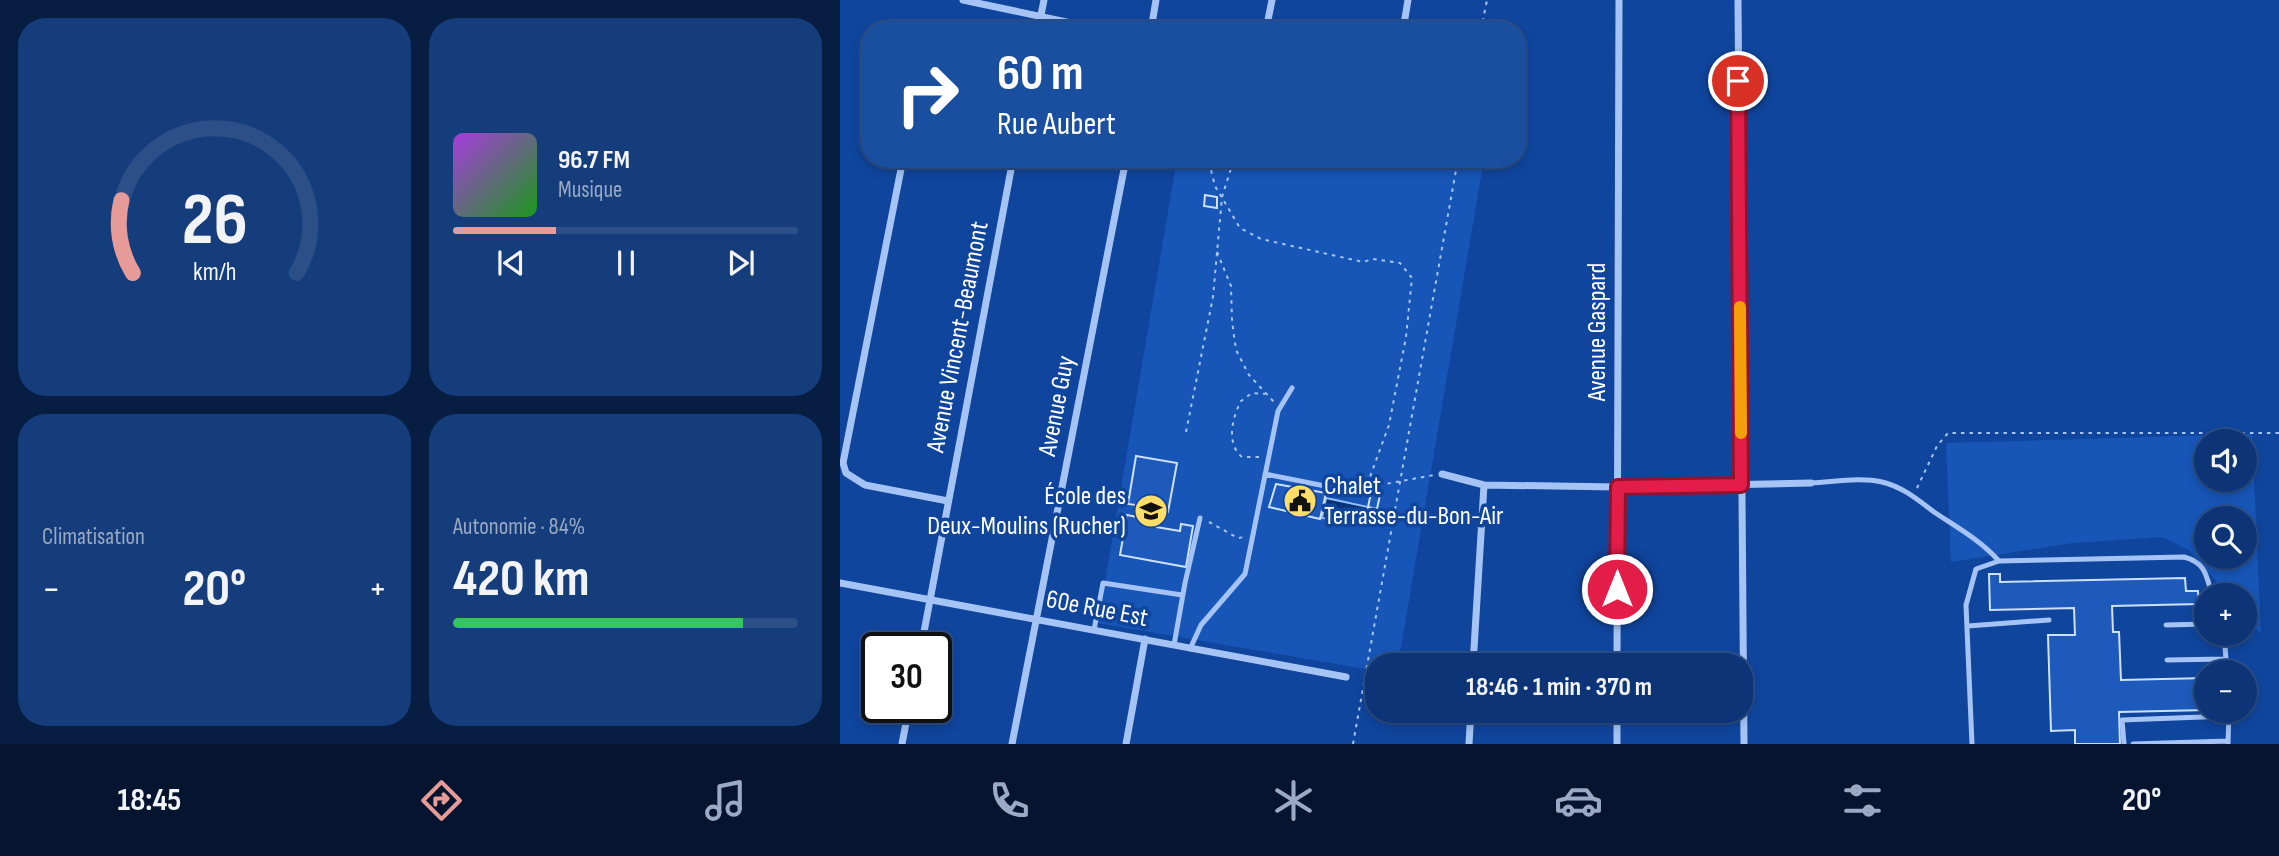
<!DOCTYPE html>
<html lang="fr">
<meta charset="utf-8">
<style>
:root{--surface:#0c3476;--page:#153c7b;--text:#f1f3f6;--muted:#9aaac5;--line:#2c4f88;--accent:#e69b98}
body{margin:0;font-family:"Sofia Sans Condensed",sans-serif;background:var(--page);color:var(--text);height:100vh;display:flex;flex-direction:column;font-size:26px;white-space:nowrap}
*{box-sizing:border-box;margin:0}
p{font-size:23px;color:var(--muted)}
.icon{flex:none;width:38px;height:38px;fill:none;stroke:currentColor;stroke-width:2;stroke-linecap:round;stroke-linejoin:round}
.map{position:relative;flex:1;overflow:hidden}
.details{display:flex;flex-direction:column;gap:18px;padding:18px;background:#071d41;width:840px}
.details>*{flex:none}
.guide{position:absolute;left:21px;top:21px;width:665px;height:147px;border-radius:28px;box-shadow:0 4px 10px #0003,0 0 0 2px var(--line);background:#1a4fa0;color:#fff;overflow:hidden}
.fabs{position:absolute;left:1354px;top:429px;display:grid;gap:14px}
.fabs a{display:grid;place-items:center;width:63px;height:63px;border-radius:50%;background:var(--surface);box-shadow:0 4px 10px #0003,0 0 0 2px var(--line);font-size:35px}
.speed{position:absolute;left:21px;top:632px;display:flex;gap:14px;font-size:35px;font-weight:700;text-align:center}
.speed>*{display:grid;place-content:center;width:91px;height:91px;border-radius:50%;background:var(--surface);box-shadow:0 4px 10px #0003,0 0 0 2px var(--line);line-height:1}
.speed .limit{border:4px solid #111;border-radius:10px;background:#fff;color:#111}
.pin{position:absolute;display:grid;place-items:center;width:60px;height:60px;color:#fff;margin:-30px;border:4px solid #fff;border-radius:50%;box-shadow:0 2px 7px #0007}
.me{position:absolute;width:77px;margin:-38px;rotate:0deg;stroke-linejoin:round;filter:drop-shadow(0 0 5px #0008)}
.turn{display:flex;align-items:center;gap:24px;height:147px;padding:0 21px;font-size:32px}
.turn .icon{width:91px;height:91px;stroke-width:2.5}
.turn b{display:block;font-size:49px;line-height:60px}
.big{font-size:52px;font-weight:700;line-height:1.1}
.details .widget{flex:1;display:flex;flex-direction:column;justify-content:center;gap:10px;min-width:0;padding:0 24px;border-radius:28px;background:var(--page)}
.details .dial{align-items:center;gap:0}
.dial svg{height:182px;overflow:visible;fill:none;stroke:var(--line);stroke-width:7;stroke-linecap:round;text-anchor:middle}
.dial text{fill:var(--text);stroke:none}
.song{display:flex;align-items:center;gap:21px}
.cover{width:84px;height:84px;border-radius:10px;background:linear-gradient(135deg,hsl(280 70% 55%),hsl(120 70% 35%))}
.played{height:7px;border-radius:4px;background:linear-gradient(90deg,var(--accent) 30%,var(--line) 30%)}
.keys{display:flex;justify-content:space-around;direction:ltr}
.heat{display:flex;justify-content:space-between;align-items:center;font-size:38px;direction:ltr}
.charge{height:10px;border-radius:5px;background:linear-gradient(90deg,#34c759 84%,var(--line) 0)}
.details .tiles{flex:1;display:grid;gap:18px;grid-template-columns:repeat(2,1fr)}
.trip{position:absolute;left:525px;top:653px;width:388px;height:70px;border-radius:28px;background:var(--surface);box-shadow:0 4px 10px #0003,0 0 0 2px var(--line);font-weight:700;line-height:70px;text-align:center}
.menu{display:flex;height:112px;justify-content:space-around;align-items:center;background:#05152f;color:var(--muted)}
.menu .icon{width:49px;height:49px}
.menu .on{color:var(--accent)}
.menu b{font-size:32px;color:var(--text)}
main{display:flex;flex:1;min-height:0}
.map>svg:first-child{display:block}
.green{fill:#1755b7;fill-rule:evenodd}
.water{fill:#093278;stroke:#96bef8;stroke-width:2}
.building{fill:#1d5abc;stroke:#cde0fe;stroke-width:2}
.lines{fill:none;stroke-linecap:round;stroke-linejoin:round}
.path{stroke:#a5c4f5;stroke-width:2;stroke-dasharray:3.5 5;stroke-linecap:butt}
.lane{stroke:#a5c4f5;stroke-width:5}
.street{stroke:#a5c4f5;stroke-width:7}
.route-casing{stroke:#92132f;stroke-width:18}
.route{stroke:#e11d48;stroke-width:12}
.slow{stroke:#f59e0b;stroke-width:12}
.labels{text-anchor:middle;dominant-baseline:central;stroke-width:7;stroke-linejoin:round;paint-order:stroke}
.street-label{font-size:26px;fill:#fff;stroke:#10459d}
.poi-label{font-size:26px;fill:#fff;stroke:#10459d;text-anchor:start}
</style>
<main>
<section class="details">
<div class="tiles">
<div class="widget dial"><svg viewBox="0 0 100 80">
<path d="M14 69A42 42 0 1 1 86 69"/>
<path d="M14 69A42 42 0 0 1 9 37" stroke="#e69b98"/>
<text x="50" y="56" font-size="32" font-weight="700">26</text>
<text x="50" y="72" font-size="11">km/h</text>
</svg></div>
<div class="widget">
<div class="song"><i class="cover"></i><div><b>96.7 FM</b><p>Musique</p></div></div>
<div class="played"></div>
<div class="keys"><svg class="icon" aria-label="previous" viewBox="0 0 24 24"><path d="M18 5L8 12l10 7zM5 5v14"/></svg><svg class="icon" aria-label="pause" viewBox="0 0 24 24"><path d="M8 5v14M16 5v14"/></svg><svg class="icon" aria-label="next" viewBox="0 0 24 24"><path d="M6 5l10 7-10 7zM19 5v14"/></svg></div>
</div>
<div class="widget"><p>Climatisation</p>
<div class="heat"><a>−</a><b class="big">20°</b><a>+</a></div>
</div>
<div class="widget"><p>Autonomie · 84%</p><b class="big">420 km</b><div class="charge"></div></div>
</div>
</section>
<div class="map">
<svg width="1439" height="744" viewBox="0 0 1439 744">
<rect width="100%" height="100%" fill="#10459d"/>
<path class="green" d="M337,159H644L558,665H537V671L258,623Z
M1412,434L1421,633L1405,622V595H1384L1376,581L1349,550L1322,537L1233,543L1111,562L1106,443ZM1367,441H1405V480H1367ZM1367,518H1405V556H1367Z"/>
<path class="water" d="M486,498L528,507V511L532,512L531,520H527L525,525L482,518Z"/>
<path class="building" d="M365,195L377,197V208L364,206Z
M296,456L337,463L328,512L319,511L316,527L340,531L341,524L353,526L346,567L280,555L287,515L302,518L304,506L288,504Z
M436,484L486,493L480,519L429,507Z
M531,493L540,495L537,509L528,507Z
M1149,574H1160V582L1345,578L1346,591H1358L1359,604L1272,606L1273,632H1279L1281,680L1366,678L1367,710L1279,712L1280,744H1235V730L1211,731L1208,635H1235L1234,608L1150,610Z"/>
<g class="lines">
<path class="path" d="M641,30L647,0
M369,162L375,186L400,228L421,239L523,262L533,259L560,263L572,278L566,337L549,425L527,485
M377,252L391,286L392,321L396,350L409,375L434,402
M346,432L373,297L382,197L394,159
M419,457H402C386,444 392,418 401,401L412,393L425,394
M1077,488L1097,446L1108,433H1439
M532,490L540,485L594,475
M369,522L398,538L405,537
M513,744L618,159"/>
<path class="lane" d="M425,474L525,494
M971,483C994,482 1020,477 1042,482C1063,487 1078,500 1094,512C1118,528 1140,540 1159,561
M1326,625L1367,624
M1128,626L1209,620
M254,630L263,583L342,595
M1384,634L1387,672
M334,645L345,583L360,518
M350,649L361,625L405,574L438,411L452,388
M1327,660L1386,659
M1132,744L1126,605L1136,569L1159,561L1344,557C1366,563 1366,575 1372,595
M1284,744L1282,720L1389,716
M1293,744L1388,741
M1388,744L1389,710"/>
<path class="street" d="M123,0L264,30
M898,0L904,744
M198,30L204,0
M311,30L316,0
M426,30L432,0
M563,30L568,0
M63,159L3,463L6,473L25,485L108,501
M602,474L644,485L777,487L971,483
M0,583L506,677
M81,648L173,159
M633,665L644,485
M777,665L779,0
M62,744L69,707
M172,744L286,159
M286,744L305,639
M629,744L631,710
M777,744V710"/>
</g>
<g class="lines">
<defs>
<path id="route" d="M777,589L778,487L901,485L898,81"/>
</defs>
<use href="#route" class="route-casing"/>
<use href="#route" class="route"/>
<path class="slow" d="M900,307L901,433"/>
</g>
<defs>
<symbol id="civic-disc" viewBox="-11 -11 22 22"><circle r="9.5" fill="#ffdd69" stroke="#10459d"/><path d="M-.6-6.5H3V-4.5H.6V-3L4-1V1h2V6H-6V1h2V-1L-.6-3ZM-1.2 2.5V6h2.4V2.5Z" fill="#111"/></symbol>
<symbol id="school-disc" viewBox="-11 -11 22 22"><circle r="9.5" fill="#ffdd69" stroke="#10459d"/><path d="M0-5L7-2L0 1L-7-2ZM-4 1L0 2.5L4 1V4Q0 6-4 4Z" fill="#111"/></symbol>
</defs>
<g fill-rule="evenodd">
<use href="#civic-disc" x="441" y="482" width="38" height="38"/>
<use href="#school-disc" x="292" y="492" width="38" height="38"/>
</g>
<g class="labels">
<g class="street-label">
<text transform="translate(757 332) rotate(-90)">Avenue Gaspard</text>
<text transform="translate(118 337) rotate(-79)">Avenue Vincent-Beaumont</text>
<text transform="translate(217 406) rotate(-79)">Avenue Guy</text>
<text transform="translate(257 609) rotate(11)">60e Rue Est</text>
</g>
<g class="poi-label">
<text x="484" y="486">Chalet<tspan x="484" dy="30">Terrasse-du-Bon-Air</tspan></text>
<text x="286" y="496" text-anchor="end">École des<tspan x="286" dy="30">Deux-Moulins (Rucher)</tspan></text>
</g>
</g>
</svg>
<div class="fabs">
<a><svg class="icon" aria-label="sound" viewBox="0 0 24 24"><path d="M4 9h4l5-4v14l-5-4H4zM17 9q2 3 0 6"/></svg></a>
<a><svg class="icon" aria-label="search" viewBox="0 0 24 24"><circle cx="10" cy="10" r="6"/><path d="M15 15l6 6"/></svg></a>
<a>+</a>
<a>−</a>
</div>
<div class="speed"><div class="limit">30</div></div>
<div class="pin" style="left:898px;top:81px;background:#d93025"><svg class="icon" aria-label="arrive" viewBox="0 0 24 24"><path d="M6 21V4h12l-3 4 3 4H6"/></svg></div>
<svg class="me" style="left:777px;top:589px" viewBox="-20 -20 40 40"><circle r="17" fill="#e11d48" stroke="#fff" stroke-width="3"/><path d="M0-11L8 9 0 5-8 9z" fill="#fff"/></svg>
<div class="trip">18:46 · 1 min · 370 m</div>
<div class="guide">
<div class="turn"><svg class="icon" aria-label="right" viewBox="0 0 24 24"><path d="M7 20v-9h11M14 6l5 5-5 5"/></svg><div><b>60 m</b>Rue Aubert</div></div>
</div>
</div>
</main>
<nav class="menu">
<b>18:45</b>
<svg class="icon on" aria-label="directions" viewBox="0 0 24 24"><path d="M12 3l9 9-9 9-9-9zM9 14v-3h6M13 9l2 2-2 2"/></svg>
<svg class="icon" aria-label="music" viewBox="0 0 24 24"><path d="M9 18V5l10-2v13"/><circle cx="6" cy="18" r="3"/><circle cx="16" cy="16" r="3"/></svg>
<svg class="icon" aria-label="phone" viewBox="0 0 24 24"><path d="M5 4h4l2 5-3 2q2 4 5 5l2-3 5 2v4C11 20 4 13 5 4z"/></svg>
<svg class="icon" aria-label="climate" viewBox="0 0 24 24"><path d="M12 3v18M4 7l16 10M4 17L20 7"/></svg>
<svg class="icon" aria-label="car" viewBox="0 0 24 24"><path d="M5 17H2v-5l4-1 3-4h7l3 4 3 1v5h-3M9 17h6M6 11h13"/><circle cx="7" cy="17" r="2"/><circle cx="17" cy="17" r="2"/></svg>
<svg class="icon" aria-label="filters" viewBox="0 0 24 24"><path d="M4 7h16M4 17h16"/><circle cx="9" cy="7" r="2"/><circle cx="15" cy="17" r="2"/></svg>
<b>20°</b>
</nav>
